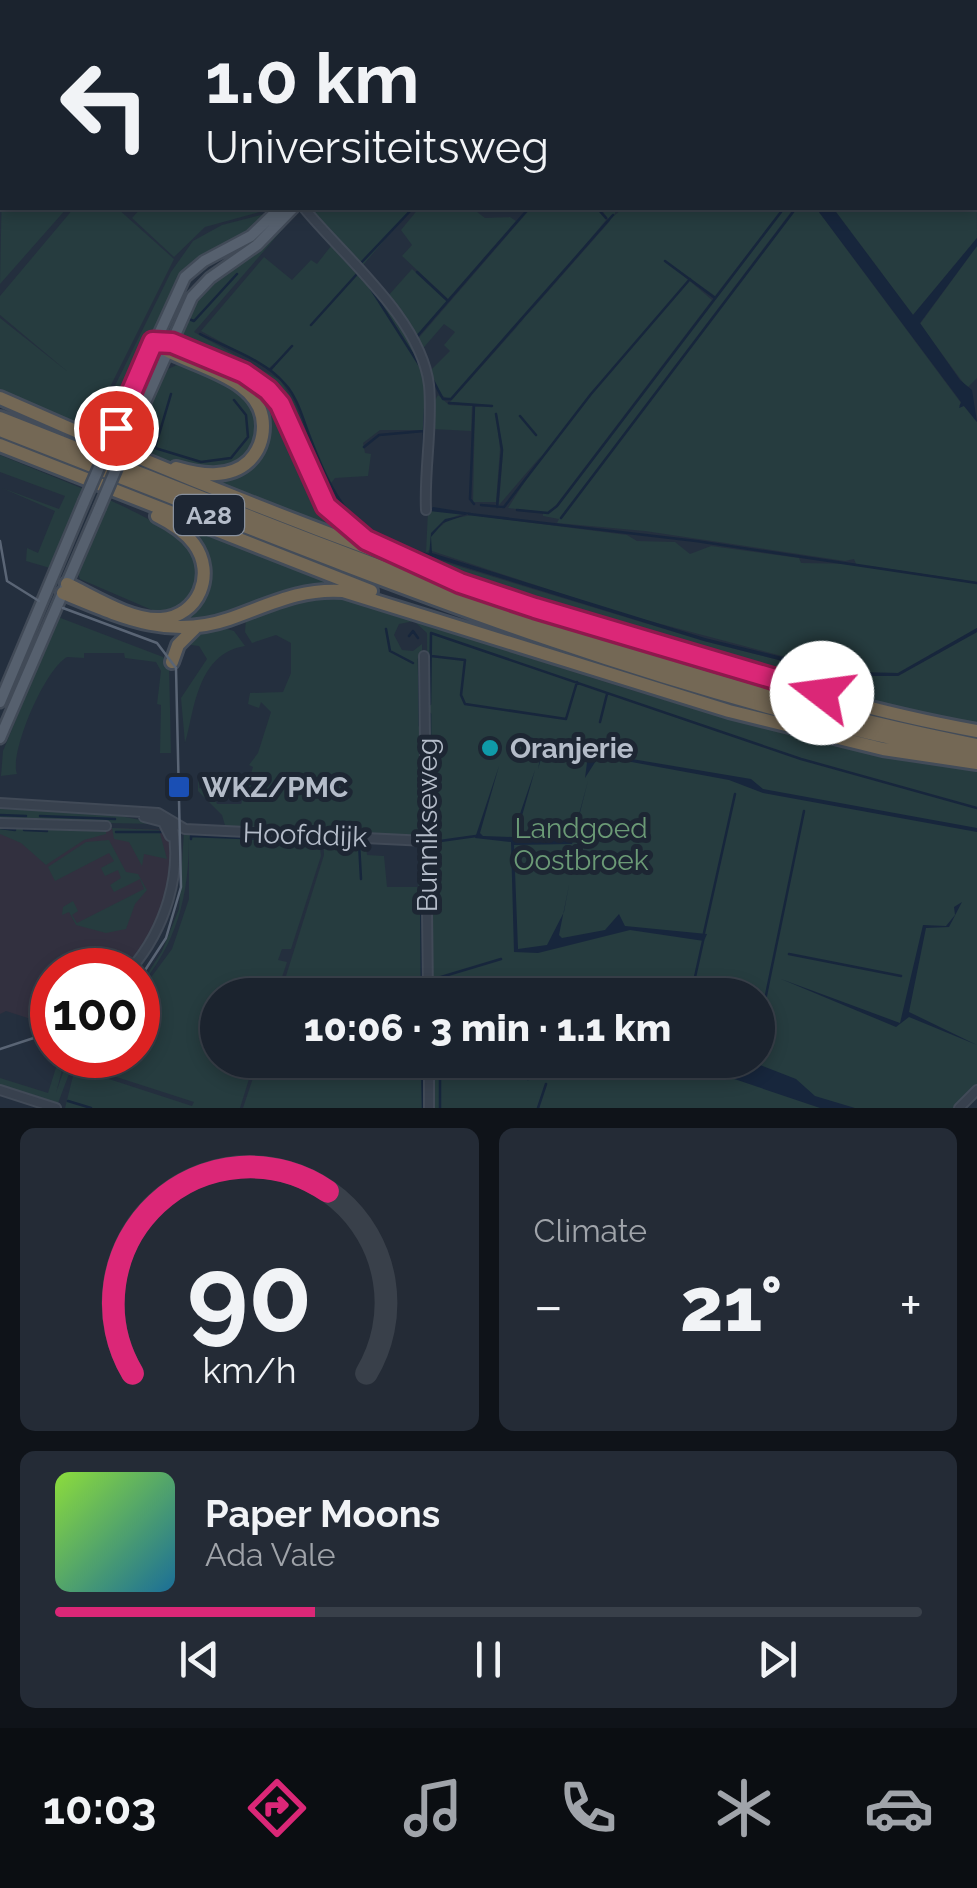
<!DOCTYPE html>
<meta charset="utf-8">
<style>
:root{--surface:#1b232e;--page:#242b36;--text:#f1f3f6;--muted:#a0a4aa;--line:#39404a;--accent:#db2777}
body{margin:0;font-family:Raleway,sans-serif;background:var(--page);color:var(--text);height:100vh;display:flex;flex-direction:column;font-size:38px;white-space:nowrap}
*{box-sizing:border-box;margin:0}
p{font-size:32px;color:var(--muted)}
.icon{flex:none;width:55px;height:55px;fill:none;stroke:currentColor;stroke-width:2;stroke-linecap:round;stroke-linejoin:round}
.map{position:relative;height:1108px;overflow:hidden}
.sheet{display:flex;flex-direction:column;gap:20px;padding:20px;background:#0f1319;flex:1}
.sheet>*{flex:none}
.top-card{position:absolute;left:0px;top:0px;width:978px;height:210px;box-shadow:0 5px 15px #0003,0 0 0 2px var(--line);background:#1b232e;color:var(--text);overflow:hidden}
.speed{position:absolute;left:30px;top:948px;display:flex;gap:20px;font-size:50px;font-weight:700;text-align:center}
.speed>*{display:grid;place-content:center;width:130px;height:130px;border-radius:50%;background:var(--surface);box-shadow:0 5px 15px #0003,0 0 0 2px var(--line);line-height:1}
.speed .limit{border:15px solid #d22;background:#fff;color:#111}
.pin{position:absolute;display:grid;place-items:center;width:85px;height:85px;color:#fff;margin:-42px;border:5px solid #fff;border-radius:50%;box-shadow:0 2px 10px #0007}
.me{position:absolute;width:110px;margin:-55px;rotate:285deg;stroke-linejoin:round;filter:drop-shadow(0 0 8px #0008)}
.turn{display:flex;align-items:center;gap:35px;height:210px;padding:0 40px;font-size:45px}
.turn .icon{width:130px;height:130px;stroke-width:2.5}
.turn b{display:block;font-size:70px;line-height:85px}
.big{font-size:75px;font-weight:800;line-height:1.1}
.sheet .card{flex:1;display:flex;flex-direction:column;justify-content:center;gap:15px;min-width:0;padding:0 35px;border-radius:15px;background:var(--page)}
.sheet .dial{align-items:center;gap:0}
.dial svg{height:260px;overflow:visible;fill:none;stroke:var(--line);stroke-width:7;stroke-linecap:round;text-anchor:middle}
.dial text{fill:var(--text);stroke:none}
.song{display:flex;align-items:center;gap:30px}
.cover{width:120px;height:120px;border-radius:15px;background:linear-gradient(135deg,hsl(90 70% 55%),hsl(200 70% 35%))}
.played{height:10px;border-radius:5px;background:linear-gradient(90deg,var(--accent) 30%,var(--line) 30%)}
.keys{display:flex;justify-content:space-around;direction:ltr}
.heat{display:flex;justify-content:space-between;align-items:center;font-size:55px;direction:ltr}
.sheet .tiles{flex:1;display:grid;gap:20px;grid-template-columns:1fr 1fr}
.card:last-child{grid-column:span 2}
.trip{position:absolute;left:200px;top:978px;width:575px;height:100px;border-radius:50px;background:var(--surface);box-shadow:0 5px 15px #0003,0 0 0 2px var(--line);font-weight:800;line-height:100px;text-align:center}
.menu{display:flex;height:160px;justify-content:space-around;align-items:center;background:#0b0e12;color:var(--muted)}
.menu .icon{width:70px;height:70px}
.menu .on{color:var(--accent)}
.menu b{font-size:45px;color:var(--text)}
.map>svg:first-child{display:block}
.medical{fill:#32303f}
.green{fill:#263c3f}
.water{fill:#17263c}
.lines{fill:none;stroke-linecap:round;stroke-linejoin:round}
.stream{stroke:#17263c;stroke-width:2.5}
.minor-casing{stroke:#414a57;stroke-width:12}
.major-casing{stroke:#414a57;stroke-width:15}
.highway-casing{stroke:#434c59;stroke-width:18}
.minor{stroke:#38414e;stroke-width:8}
.major{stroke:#56606e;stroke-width:10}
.highway{stroke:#746855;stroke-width:12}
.tram{stroke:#5a6575;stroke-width:2.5}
.major-bridge-casing{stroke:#414a57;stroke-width:15;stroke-linecap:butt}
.major-bridge{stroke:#56606e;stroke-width:10}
.route-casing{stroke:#8e194d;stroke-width:25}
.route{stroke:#db2777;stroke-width:18}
.culture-dot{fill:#0f9aa8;stroke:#1d2633;stroke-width:4}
.transit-dot{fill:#1a4fb4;stroke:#1d2633;stroke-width:4}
.labels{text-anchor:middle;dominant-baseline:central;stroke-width:10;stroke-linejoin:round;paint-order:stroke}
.shield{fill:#1d2633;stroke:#878f9c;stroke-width:2.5}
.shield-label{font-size:25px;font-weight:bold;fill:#b4bcc9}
.poi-label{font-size:28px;font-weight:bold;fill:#b4bcc9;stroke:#1d2633;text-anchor:start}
.street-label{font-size:28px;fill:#b4bcc9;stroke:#1d2633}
.park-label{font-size:28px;fill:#6b9a76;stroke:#1d2633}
</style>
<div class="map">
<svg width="977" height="1108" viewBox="0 0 977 1108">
<rect width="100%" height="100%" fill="#242f3e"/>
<path class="medical" d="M0,824L171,830L170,883L156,930L128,970H52V1019L40,1022L6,1011L0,1014Z"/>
<path class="green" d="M975,55L977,238L913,315L833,208H975Z
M2,183V208H67L0,284Z
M74,208H117L174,259L103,401L104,408L171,272L193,241L222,225L273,212L247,236L182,275L108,438L0,392V318L68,372L0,315V296Z
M141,208H274L205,227L174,257L132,218Z
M301,208L194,332L280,380L294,402L334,501L360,526L418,554L704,641L842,676H898L977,632V727L876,704L591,619L458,575L373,540L330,503L282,399L180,338C180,294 262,237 294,209Z
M311,208H412L363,265L345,251Z
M419,208H472L485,218L510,217L516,221L448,299L402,256L412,245L401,230Z
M531,208H597L606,220L528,314L610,221L600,208H617L614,216L623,208H783L715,296L671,265L712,300L554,508L544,513L558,506L785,208H794L560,518L797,208H816L961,403L959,406H964L977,422V582L863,565L977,584V628L898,673L843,672L623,614L429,550L426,553L428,511L433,509L465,513L445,520L434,532L448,520L471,515L627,535L637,541L675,542L690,554L711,546L799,558L801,563L856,564L854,559L845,561L645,531L557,523L559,519L543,516V512L508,508L541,456L499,505L503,450L496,412L500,449L496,502H473L475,407L493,406L450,402L525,318L450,399L442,396L430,371L450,351L444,345L455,332L444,324L419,353L416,341Z
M331,246C365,283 409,324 423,375C428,392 424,412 423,430H380L363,443L365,453L371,454L368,476L335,478L329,486L290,388L272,370L283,356L269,368L201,331L264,257L292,280L311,260L317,264Z
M977,246V378L967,388L920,324Z
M412,269L447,301L416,336L388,296Z
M180,351L255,384L282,413L309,482L358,539L197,477L250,466L263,406Z
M177,365C197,373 223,379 241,393C274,420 253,469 212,469C182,469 156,457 129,447L168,369Z
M438,395L449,405L472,406L471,431L432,429L433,404Z
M0,455L86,490L50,568L26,561L27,548L38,553L55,511L2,488L59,509L65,496L0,472Z
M107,499C145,516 246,561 174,610H152L80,579L77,571Z
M164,516L366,593L345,589L196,625L125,615H184L209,568Z
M335,595C545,660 757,742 977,769V1088L956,1108H431L430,1060H758V995H429L427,633L414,621L399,624L394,635L402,650L413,651L422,644L423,838L226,829L222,815L198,791V773L199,788L213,792L217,804H241L253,767L249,765L258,753L271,712L261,702L259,708L248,704L250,693L283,692L291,673V643L276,635L252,643L245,632L246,619L288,600Z
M58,617L163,657L169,666L171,753H160L161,705L157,704L161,671L156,662L125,658L124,653H84V658L67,657C43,671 9,755 17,774L1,776L3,751Z
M217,626L234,631L245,646C195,654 194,716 185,743L181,698L207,659L199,646L184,644L200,630Z
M0,809L110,814L160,824L0,821Z
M0,824L106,829V834L84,840L46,865L21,843L0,834V829H15Z
M112,828L159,830L167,859L144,854L142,866L129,842L114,839Z
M184,831L319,839L321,856L291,949H282L278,960L287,962L276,995H218V1060L254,1063L240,1108H65L75,1068L192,1106L194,1102L73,1063L57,1106L0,1087V1078L48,1093L60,1055H66L56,1093L69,1055H138V995L172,949L189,899V836C189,897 177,943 138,989L162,951L179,909Z
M323,838L365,840L367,855L384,856L387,887H418V844H424V995H280L324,855Z
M109,840L126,872L138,874L147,890L135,904L126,929L106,933L76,925L69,912L62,915L63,907L73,901L78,911L72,915L77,923L144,889L140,879L114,892L110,885L121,878L118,870L105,876L101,868L114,861L109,853L55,881L48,867L86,842Z
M259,1060H427L428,1108H243Z"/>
<path class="water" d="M816,208H833L913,315L977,238V246L920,323L960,380L972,390L977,422L964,406L959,408L961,402Z
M433,507L471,513L443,523L431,537L432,553L705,638L843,672L898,673L977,628V632L898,676H842L704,641L429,556L431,533L445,519L465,515L429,511Z
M516,734L602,754L751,779L763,789L977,828V832L763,793L729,780L599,756L585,778L588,755L551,745L544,749L538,769L543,743Z
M499,766L480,833L483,836L512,837L535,770L516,837L572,840L588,781L572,844L514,845L518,949L547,945L564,912L569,885L559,935L562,938L605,930L619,914L625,926L707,934L704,941L630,930L538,953L514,952L511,842L475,838Z
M962,902L949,927L926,928L909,1012L977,1045L909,1017L896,1027L781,979L900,1023L923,925L946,926L955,915L954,907Z
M678,1060H747L796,1079L815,1096L855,1108H820Z"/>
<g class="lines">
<path class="stream" d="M483,2L485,0
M588,2L590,0
M597,208L606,218
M308,218L360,275
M665,261L715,298
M359,265L413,208
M417,272L448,301
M366,281L420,366
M186,318L194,321L237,274
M311,325L357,274
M200,334C227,348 265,360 285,384C297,397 302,416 308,432C334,500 352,539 430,555
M414,340L529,208
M270,370L292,346
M430,375L443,399H451L613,215
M171,394L155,448L201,462L231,458L248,437L246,415L234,400
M449,403L492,406
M474,405L470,499L474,504
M496,414L502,450L497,507
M520,416L536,435
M424,431L426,393
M364,447L379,435L424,431L423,471
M481,505L504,507L591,394L690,279
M517,510L548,513L557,506L784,208
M469,514L696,541L977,583
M561,518L796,208
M386,629L390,651L413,663
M409,636L413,631L418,638
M431,656L465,660L461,695L465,704L566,719L577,682
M419,659L420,726
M430,704L431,633L801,759L977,808
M430,714V843
M600,722L607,694
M420,736L422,769
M0,815L26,816
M40,816L115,819
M0,828L15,830
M24,830L47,831
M116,832H161
M421,835L422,777
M191,839V836L315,841
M324,841L359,843L361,879
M433,842L476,836
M421,859L422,986
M704,933L735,794
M789,954L901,976
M431,980L501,959
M691,995L703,941
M758,1034L804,811
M422,1060L423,1108
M440,1060L528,1079
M68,1101L91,1108
M440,1108V1060
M538,1108L546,1084"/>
<defs>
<path id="minor" d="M304,208C344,257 421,319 429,385C433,426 424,469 426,510
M424,656L428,995
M0,803L158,813L185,829L426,841
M144,817L163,822L170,836
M0,823L106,826
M131,969C165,929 183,874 172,822
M429,1060V1108
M0,1090L56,1108
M959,1108L977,1090"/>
<path id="major" d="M470,2L472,0
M116,428L185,277L204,261L251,236L280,208
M131,434L192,297L210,278L257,245L293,208
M0,702L84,502
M0,738L99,509"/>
<path id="highway" d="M164,341C200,349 257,371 279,403C316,460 308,511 378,546
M153,342C185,367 263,374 263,426C263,439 258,452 249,461C229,480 200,475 176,468
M0,398C221,496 444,582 676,652C774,682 875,713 977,731
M0,418C319,543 639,679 977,745
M0,430C319,554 638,692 977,756
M0,445L371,591
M67,584C93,596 131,621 161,619C199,616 216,574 194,544C185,532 171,523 157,516
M63,593C119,616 168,640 229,619C269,605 300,588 343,591L729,711L883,749L977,763
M172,662L178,645L195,628"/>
</defs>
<use href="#minor" class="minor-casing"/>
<use href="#major" class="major-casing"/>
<use href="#highway" class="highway-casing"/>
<use href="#minor" class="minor"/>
<use href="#major" class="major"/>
<use href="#highway" class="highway"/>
<path class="tram" d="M0,541L7,581L39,601
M63,608L157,643L176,668L181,887L166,938L138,981
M0,1049L52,1032"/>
<defs>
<path id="major-bridge" d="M84,502L116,428
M99,509L131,434"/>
</defs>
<use href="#major-bridge" class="major-bridge-casing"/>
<use href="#major-bridge" class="major-bridge"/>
</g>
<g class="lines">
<defs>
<path id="route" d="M116,428L153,342L172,343L244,373L268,390L280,404L326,506L366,540L460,583L535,608L822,693"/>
</defs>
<use href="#route" class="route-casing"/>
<use href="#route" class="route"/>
</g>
<circle class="culture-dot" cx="490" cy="748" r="10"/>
<rect class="transit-dot" x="167" y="775" width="24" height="24" rx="5"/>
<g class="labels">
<rect class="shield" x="174" y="495" width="70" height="40" rx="8"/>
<g class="shield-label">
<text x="209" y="515">A28</text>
</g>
<g class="poi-label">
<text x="510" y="748">Oranjerie</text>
<text x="202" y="787">WKZ/PMC</text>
</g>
<g class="street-label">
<text transform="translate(427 825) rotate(-90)">Bunnikseweg</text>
<text transform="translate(305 835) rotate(2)">Hoofddijk</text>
</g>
<g class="park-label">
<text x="581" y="828">Landgoed<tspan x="581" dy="32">Oostbroek</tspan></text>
</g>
</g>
</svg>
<div class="speed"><div class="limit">100</div></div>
<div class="pin" style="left:116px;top:428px;background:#d93025"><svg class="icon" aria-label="arrive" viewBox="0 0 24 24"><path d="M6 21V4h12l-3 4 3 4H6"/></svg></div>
<svg class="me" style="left:822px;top:693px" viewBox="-20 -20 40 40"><circle r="19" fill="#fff"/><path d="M0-13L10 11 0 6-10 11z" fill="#db2777"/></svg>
<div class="trip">10:06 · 3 min · 1.1 km</div>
<div class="top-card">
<div class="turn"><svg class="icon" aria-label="left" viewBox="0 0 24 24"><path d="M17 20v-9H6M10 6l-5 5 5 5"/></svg><div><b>1.0 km</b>Universiteitsweg</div></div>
</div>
</div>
<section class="sheet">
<div class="tiles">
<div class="card dial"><svg viewBox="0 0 100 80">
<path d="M14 69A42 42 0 1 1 86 69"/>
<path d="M14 69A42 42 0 0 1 74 13" stroke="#db2777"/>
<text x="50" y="56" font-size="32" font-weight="700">90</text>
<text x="50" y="72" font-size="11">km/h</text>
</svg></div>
<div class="card"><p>Climate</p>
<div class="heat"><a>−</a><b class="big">21°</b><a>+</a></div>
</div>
<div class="card">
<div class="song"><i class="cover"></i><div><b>Paper Moons</b><p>Ada Vale</p></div></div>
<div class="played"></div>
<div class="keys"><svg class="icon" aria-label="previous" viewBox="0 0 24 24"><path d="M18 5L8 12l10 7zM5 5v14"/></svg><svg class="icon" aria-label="pause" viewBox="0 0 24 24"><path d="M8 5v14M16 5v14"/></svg><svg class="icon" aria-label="next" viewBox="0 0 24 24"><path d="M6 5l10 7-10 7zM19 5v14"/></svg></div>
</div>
</div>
</section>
<nav class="menu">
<b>10:03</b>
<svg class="icon on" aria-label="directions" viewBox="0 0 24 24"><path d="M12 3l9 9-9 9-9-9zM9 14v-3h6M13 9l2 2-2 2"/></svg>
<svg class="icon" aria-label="music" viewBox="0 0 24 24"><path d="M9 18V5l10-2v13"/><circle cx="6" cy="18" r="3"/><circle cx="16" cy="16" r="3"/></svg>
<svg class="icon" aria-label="phone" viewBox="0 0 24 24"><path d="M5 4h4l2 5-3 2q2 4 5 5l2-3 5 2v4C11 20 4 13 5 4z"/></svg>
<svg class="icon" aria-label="climate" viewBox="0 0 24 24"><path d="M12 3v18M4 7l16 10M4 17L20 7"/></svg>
<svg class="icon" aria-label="car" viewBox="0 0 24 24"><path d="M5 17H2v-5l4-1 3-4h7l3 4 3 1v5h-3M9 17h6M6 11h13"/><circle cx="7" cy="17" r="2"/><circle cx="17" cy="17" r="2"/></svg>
</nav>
